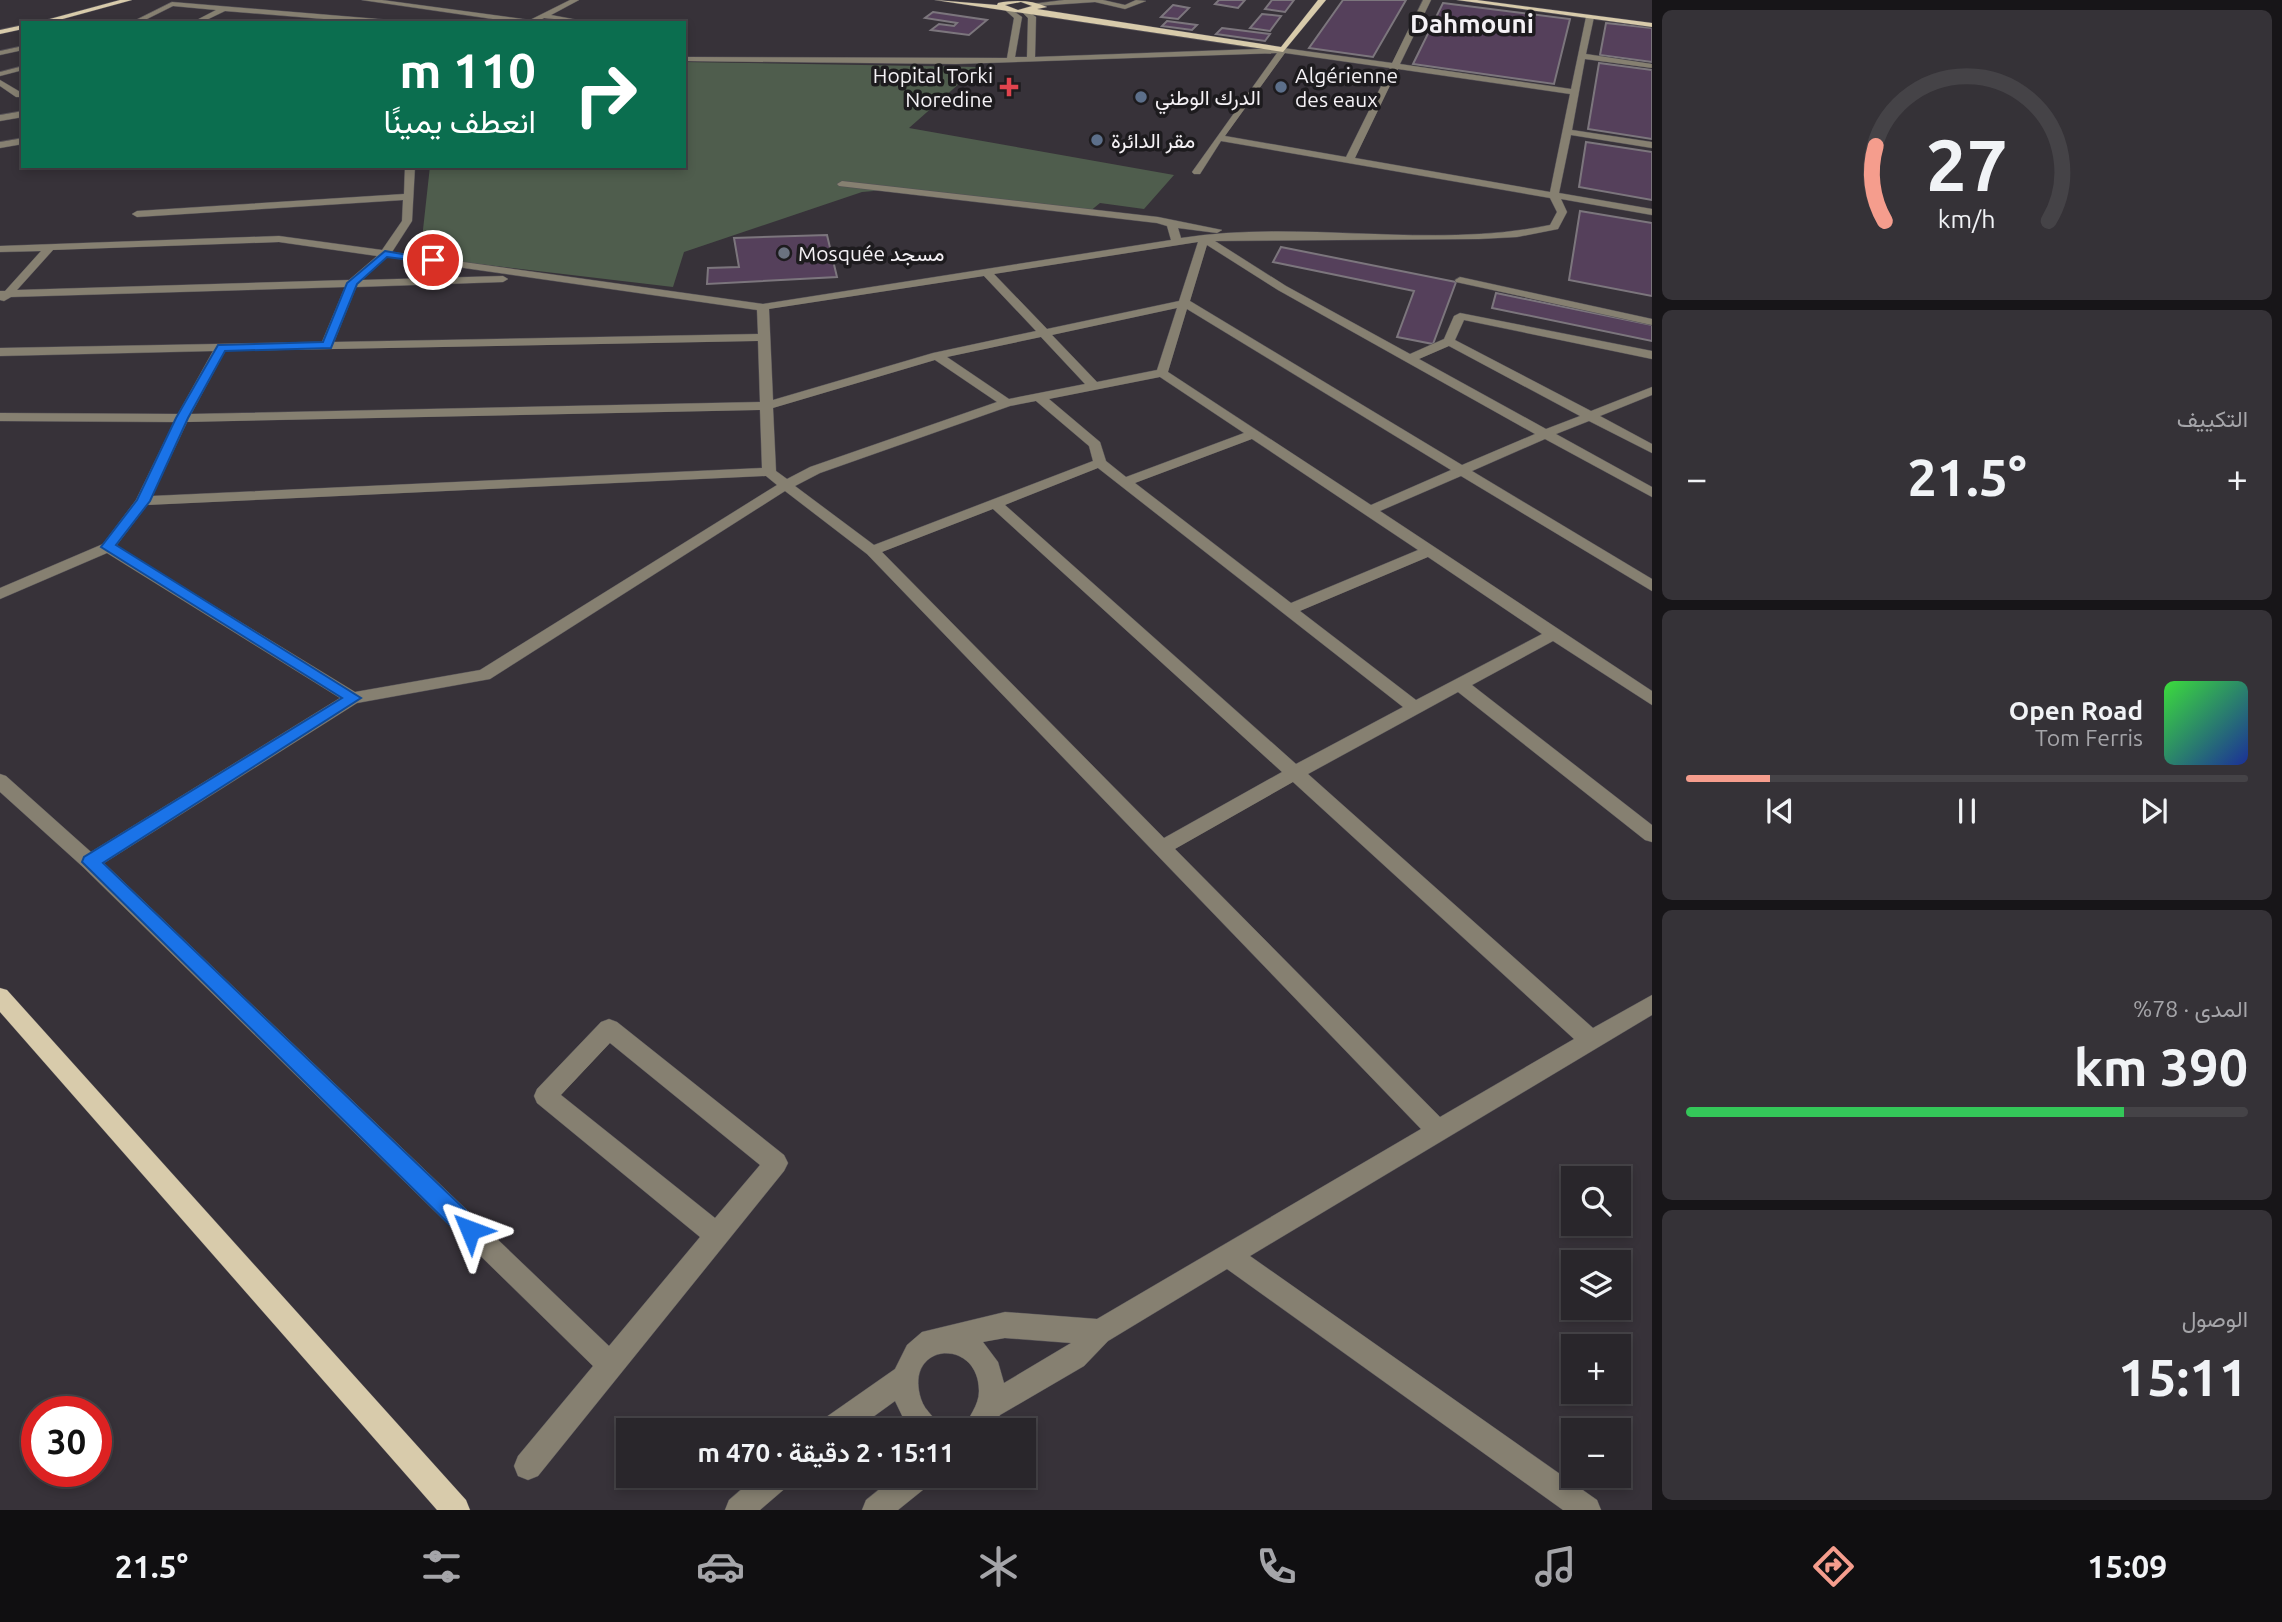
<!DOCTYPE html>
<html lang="ar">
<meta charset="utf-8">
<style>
:root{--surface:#29262b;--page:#353237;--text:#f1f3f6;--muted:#a5a5a9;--line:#454347;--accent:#f59d8d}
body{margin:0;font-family:Ubuntu,Vazirmatn,sans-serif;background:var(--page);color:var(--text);direction:rtl;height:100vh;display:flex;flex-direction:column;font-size:26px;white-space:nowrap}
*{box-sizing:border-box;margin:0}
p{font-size:23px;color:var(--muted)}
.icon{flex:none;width:38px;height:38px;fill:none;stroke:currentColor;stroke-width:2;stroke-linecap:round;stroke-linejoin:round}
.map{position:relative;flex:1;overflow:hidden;direction:ltr}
.side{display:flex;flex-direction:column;gap:10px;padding:10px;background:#171518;width:630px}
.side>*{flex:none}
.top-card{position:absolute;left:21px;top:21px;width:665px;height:147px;border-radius:0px;box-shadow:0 4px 10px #0003,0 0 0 2px var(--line);direction:rtl;background:#0b6e4f;color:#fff;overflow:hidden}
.tools{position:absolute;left:1561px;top:1166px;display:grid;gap:14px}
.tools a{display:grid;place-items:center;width:70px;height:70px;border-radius:0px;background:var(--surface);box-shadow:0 4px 10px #0003,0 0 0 2px var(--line);font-size:35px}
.speed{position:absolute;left:21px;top:1396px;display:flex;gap:14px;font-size:35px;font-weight:700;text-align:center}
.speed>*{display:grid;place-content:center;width:91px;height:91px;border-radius:50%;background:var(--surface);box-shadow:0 4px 10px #0003,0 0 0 2px var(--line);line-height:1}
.speed .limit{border:10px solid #d22;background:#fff;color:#111}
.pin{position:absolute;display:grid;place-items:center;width:60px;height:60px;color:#fff;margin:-30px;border:4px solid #fff;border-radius:50%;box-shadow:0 2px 7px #0007}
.me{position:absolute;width:77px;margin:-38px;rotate:314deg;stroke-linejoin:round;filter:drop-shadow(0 0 5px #0008)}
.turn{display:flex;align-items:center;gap:24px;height:147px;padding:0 35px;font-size:32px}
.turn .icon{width:91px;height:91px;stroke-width:2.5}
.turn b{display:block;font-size:49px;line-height:60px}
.big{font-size:52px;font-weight:600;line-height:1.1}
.side .card{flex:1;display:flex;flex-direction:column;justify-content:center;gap:10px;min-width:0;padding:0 24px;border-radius:10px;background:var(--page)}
.side .dial{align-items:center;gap:0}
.dial svg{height:182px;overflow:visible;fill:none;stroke:var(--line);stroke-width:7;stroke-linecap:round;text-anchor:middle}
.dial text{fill:var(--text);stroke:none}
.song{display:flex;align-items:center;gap:21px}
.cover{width:84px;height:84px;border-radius:10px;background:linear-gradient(135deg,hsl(120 70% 55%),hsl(230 70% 35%))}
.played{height:7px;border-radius:4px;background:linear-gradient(90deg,var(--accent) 15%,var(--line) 15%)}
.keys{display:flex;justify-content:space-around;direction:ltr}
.heat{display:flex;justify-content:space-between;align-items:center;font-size:38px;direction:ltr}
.charge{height:10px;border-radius:5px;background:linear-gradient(90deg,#34c759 78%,var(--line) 0)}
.trip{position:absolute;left:616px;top:1418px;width:420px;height:70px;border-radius:0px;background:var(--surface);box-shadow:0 4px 10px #0003,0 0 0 2px var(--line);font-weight:600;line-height:70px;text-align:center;direction:rtl}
.dock{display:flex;height:112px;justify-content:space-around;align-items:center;background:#100f11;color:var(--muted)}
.dock .icon{width:49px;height:49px}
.dock .selected{color:var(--accent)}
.dock b{font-size:32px;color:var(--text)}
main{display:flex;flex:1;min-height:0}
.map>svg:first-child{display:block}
.green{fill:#4f5d4d}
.building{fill:#55405b;stroke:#7c767d;stroke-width:2}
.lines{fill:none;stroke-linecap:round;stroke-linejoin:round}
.minor-casing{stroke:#555157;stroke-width:1}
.major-casing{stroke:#555157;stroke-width:1}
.minor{fill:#868071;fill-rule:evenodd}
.major{fill:#d8cbab;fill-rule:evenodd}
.route{fill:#1a73e8;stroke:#114b97;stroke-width:2}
.health-dot{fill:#e0444e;stroke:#1d1b1e;stroke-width:2.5}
.service-dot{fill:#5c6f8a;stroke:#1d1b1e;stroke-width:2.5}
.worship-dot{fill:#6b7280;stroke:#1d1b1e;stroke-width:2.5}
.labels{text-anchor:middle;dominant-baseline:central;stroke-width:7;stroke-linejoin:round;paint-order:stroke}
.far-poi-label{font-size:21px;fill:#f4f1f5;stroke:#1d1b1e;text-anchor:start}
.far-district-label{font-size:26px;font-weight:bold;fill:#f4f1f5;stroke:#1d1b1e}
</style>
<main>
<section class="side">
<div class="card dial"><svg viewBox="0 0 100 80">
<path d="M14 69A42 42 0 1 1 86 69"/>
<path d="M14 69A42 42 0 0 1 10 36" stroke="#f59d8d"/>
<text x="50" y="56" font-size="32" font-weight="700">27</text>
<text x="50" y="72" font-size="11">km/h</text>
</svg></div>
<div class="card"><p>التكييف</p>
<div class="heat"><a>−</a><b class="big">21.5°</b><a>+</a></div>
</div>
<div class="card">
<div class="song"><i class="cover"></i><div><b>Open Road</b><p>Tom Ferris</p></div></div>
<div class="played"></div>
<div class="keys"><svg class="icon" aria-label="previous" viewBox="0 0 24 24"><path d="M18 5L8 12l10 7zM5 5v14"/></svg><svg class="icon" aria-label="pause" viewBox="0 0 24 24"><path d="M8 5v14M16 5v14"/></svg><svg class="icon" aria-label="next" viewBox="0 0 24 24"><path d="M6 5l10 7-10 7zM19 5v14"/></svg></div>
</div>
<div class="card"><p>المدى · 78%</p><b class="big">390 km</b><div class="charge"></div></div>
<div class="card"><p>الوصول</p><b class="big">15:11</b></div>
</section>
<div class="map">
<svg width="1652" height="1510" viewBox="0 0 1652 1510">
<rect width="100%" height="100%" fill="#373239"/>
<path class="green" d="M684,62L978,67L909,128L1174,175L1144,209L1100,203L1089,212L885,190L862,192L684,252L673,287L420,257L430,166H684Z"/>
<path class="building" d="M1219,0H1245L1238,8L1215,4Z
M1272,0H1294L1285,12L1265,9Z
M1343,0H1406L1373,57L1309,48Z
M1443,3L1570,19L1554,84L1413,64Z
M1173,5L1189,8L1178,19L1161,17Z
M933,12L987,20L969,35L931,30L939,24L954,26L957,23L925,18Z
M1262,14L1281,16L1270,31L1250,28Z
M1167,21L1197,25L1192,30L1162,26Z
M1606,23L1652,28V62L1600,55Z
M1222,28L1270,34L1265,41L1216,34Z
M1599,63L1652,70V139L1588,129Z
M1586,142L1652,152V200L1579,187Z
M1580,211L1652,223V296L1569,280Z
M827,235L837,277L707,284L708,268L739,267L734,238Z
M1281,247L1456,282L1433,344L1397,337L1414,291L1273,262Z
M1496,293L1652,325V341L1492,308Z"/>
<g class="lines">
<defs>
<path id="minor" d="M362,0H382L530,20L570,0H579L551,15L594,23L544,18L535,23H520Z
M1064,0H1103L1125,5L1136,0L1146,1L1125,9L1095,2L1036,6L1032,4Z
M1423,0H1431L1400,64L1571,89L1586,17L1590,15L1594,17L1586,54L1652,64V68L1585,59L1572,130L1652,142V148L1571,135L1559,193L1652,209V215L1561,199L1567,212L1558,229L1517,237L1479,239L1215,241L1286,286L1410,354L1444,339L1454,316L1460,313L1652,351V359L1464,320L1455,340L1591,411L1652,387V395L1600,416L1652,444V453L1589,421L1556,434L1652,487V497L1545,439L1472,471L1652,579V591L1461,476L1380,511L1652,691V705L1553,641L1472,685L1652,825V842L1645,840L1458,692L1308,774L1593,1028L1652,995V1015L1250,1256L1597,1500L1601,1510H1563L1227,1269L1108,1341L1084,1366L1000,1415L992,1430H963C968,1417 979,1406 979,1391C979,1337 903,1342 921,1399C925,1412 937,1418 942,1430H909L895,1401L855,1430H819L822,1420L895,1369L907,1345L922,1332L1005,1312L1097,1319L1421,1129L867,554L785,491L490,679L357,703L104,863L609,1346L700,1237L537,1103L534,1096L537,1089L601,1022L609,1019L617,1022L784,1155L788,1163L784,1171L538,1476L528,1480L518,1476L514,1466L518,1456L593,1366L83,867L0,792V774L6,776L91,852L340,698L107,553L0,599V588L103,544L136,500L174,422L0,421V413L178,414L213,351L0,356V348L322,342L345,287L11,297L4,301L0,300V291H5L41,251L0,252V246L279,236L382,250L402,221L403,200L137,217L132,214L137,211L404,194L405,166H415L412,221L392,252L763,304L1171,240L1167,226L1157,223L839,186L837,184L842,181L1158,217L1222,230L1217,233L1178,228L1181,238C1303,219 1429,250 1550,225L1557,212L1550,198L1221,141L1200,174H1194L1192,172L1277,53L956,64L684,61V57L1007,58L1014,18L1005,10L1009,8L1022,17L1015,57H1027L1028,18L1021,11L1025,9L1036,17L1035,57L1283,48L1392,63ZM1285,53L1390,68L1346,157L1225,136ZM1398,69L1570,94L1550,192L1355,158ZM279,242L377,256L349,280L17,290L53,250ZM1198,242L1179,301L1047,329L994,274ZM1207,245L1278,290L1535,434L1462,465L1190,301ZM387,257L757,310L758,334L334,342L356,287L503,282L508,279L503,276L362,280ZM984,276L1036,331L933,353L773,400L769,309ZM1177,308L1157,370L1097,382L1052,335ZM1187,309L1451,470L1371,505L1168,372ZM1041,337L1085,384L1009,399L947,357ZM758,341L760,402L191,414L225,351ZM1449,346L1580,416L1546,429L1419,359ZM935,360L997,402L810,467L787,479L776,471L773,408ZM1160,377L1244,433L1126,477L1106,461L1100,442L1049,399ZM1036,401L1089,446L1093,461L874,545L795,486L820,473L1010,406ZM760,410L762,468L152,496L187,422ZM1252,439L1418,550L1291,603L1135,483ZM1098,468L1403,707L1296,764L1005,505ZM766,476L777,485L480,670L355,692L116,546L147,505ZM993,509L1282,772L1164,838L882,552ZM1428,557L1542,634L1416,700L1300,611ZM1293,782L1574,1039L1440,1117L1175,849ZM610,1043L760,1165L715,1218L561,1095ZM1005,1338L1071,1343L1004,1383L998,1362L983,1342Z
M172,2L402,21L405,23H372L225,11L200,23H191L216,10L173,6L139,23H130Z
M23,46V50L0,55V51Z
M23,66V70L0,76V72Z
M0,80L22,93V97H16L0,86Z
M23,111V117L0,121V115Z
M23,138V144L0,148V142Z
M1460,277L1652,319V325L1456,282L1455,280Z
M758,1475H793L789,1485L760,1510H725L729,1500Z
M897,1475H933L929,1485L898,1510H862L866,1500Z"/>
<path id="major" d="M120,0H132L48,23H35Z
M935,0L997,5L998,3C1015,0 1031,0 1047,7L1037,9L1281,47L1318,0H1326L1283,52ZM1021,2L1032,6L1018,10L1005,5Z
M1457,0H1477L1652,23V27Z
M23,25V29L0,34V30Z
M0,988L7,990L466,1500L470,1510H437L0,1012Z"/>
</defs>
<use href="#minor" class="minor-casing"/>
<use href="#major" class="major-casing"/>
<use href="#minor" class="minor"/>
<use href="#major" class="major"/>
</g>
<path class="route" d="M385,251L437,260L433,263L387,257L357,284L331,348L225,351L188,418L150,501L116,545L361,698L103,863L478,1222L481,1230L478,1237L470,1241L462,1237L82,862L84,857L342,698L101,547L137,500L176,418L218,345L323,342L347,283Z"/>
<path class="health-dot" d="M1005.5 76.5h7v7h7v7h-7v7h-7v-7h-7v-7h7z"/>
<g class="service-dot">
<circle cx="1281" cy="87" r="7"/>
<circle cx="1141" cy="97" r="7"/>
<circle cx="1097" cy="140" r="7"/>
</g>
<circle class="worship-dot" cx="784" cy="253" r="7"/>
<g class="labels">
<g class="far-poi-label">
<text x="993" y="75" text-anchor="end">Hopital Torki<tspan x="993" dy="24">Noredine</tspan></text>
<text x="1295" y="75">Algérienne<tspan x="1295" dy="24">des eaux</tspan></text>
<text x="1155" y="97">الدرك الوطني</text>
<text x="1111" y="140">مقر الدائرة</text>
<text x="798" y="253">Mosquée مسجد</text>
</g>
<g class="far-district-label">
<text x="1472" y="23">Dahmouni</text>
</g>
</g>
</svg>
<div class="tools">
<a><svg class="icon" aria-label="search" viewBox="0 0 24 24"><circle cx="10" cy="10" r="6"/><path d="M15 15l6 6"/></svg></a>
<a><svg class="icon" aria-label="layers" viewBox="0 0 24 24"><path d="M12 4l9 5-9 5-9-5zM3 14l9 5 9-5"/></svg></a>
<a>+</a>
<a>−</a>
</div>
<div class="speed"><div class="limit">30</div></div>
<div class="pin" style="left:433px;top:260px;background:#d93025"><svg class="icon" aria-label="arrive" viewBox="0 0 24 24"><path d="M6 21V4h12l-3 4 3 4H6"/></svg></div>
<svg class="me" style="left:470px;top:1230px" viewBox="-20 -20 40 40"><path d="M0-17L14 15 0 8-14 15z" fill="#1a73e8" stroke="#fff" stroke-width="4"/></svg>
<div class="trip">15:11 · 2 دقيقة · 470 m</div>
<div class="top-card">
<div class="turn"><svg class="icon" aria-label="right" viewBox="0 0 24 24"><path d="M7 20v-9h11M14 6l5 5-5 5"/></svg><div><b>110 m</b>انعطف يمينًا</div></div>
</div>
</div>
</main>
<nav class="dock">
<b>15:09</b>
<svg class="icon selected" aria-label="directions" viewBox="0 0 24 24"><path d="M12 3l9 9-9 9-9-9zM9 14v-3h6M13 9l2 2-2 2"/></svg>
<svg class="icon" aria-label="music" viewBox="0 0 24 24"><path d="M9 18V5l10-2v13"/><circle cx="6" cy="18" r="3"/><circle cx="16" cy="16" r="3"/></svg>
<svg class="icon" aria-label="phone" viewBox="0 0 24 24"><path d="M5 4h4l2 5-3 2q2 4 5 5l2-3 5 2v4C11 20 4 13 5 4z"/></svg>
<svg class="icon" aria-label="climate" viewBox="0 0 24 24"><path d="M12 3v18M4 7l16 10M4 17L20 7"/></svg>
<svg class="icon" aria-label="car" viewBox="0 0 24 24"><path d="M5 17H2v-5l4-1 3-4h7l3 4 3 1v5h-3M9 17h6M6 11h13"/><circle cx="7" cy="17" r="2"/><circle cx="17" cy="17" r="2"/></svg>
<svg class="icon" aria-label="filters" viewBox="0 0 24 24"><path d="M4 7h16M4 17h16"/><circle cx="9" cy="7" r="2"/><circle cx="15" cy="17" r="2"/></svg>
<b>21.5°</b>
</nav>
